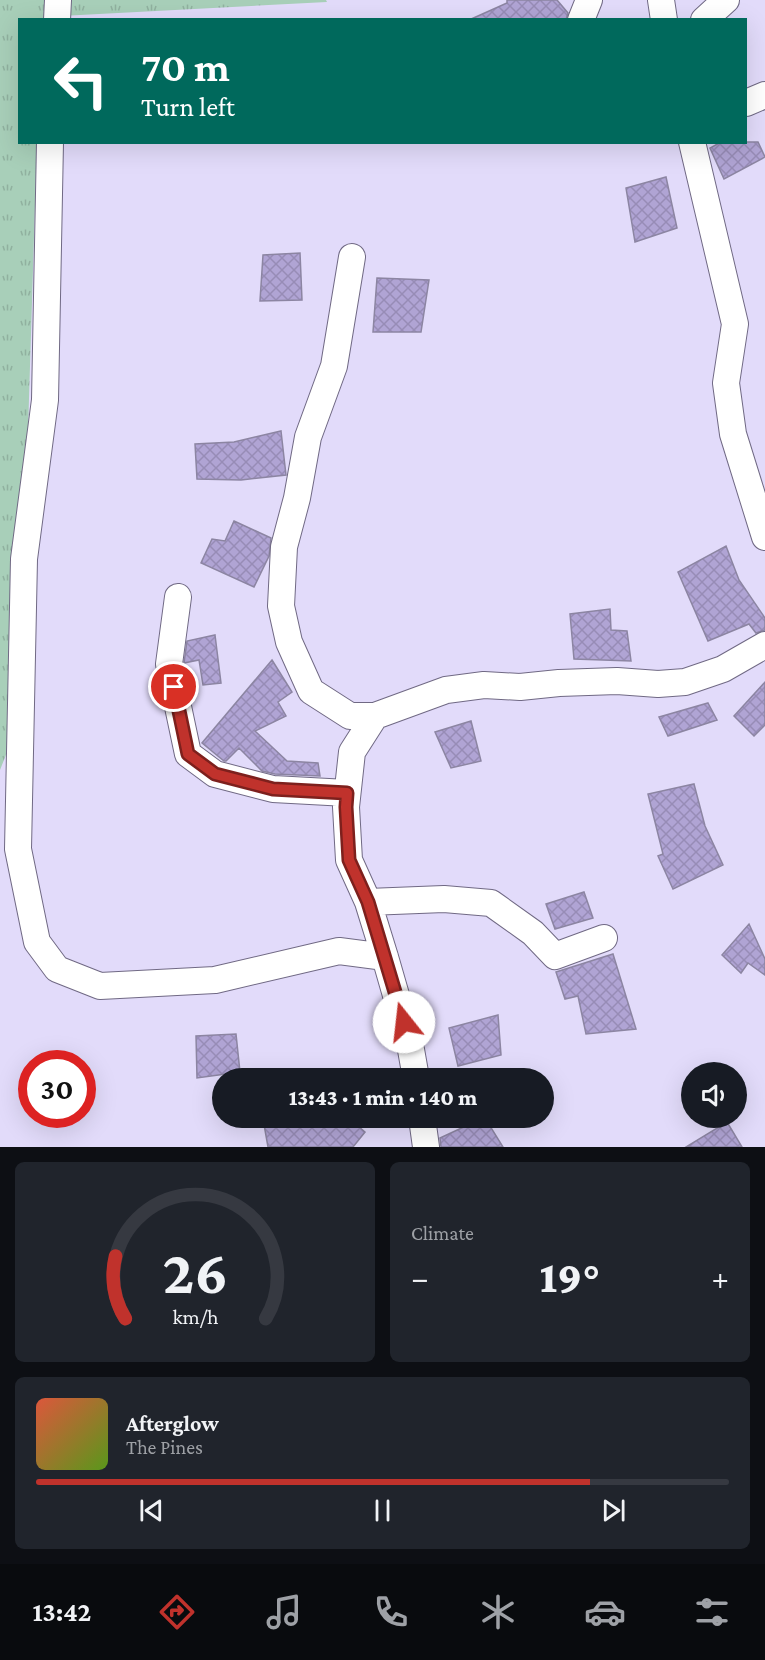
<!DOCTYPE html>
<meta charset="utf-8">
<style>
:root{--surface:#171b24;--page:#20242c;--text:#f1f3f6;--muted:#9ea1a6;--line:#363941;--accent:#c0322c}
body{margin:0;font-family:"Crimson Pro",serif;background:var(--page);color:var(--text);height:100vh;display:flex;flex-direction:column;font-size:22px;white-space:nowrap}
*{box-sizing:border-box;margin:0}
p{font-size:20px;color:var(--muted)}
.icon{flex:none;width:33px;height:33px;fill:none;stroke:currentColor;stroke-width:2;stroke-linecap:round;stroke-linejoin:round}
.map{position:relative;height:1147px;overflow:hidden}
.drawer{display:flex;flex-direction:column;gap:15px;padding:15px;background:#0d0f14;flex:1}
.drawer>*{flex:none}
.guide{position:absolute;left:18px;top:18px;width:729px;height:126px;border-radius:0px;box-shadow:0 6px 24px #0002;background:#00695c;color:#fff;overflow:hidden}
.controls{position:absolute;left:681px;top:1062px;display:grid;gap:12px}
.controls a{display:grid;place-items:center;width:66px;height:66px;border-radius:50%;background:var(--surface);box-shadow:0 6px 24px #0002;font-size:30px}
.speed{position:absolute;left:18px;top:1050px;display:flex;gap:12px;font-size:30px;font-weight:700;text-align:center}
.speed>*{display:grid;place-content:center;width:78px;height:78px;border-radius:50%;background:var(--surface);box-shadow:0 6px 24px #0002;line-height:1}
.speed .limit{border:9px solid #d22;background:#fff;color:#111}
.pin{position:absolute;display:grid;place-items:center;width:51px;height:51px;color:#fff;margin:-26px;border:3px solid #fff;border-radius:50%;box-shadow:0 2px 6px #0007}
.me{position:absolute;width:66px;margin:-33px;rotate:344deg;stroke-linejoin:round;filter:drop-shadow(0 0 4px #0008)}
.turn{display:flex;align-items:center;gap:21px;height:126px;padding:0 24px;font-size:27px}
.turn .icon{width:78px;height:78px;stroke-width:2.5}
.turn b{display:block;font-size:42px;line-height:51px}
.big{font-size:45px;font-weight:800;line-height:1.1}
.drawer .widget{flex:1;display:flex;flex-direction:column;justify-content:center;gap:9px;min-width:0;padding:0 21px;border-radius:9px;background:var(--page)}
.drawer .dial{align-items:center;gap:0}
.dial svg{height:156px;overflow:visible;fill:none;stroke:var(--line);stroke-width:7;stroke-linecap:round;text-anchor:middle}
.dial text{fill:var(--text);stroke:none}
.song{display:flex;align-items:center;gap:18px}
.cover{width:72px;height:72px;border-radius:9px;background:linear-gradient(135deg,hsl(10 70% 55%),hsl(90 70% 35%))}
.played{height:6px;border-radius:3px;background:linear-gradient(90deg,var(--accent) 80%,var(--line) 80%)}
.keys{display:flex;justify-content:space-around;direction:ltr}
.heat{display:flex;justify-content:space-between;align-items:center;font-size:33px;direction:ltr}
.drawer .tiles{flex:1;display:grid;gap:15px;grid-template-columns:1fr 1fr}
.widget:last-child{grid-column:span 2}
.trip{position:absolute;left:212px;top:1068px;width:342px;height:60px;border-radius:30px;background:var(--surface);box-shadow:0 6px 24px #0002;font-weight:800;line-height:60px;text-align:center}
.dock{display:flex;height:96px;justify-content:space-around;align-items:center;background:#090b0e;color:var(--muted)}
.dock .icon{width:42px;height:42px}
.dock .on{color:var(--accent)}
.dock b{font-size:27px;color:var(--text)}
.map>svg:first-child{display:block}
.grass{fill:url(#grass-tufts)}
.building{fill:url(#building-cross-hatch);stroke:#8c85a2;stroke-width:1.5}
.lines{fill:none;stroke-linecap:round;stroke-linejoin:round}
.street-casing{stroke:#706984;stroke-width:28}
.street{stroke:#fff;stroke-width:26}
.route-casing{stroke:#7d201d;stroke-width:15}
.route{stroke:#c0322c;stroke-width:10}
</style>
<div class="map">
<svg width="765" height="1147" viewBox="0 0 765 1147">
<defs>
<pattern id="grass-tufts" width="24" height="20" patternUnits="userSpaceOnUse" patternTransform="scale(1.5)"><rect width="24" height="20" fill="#a8cfb9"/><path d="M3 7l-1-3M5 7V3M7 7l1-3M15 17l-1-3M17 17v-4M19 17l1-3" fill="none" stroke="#90b19f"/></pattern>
<pattern id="building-cross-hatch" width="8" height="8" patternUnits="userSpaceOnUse" patternTransform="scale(1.5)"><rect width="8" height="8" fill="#b0a4d4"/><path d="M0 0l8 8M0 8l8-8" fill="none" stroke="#978cb6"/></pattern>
</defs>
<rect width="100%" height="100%" fill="#e2dbfa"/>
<path class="grass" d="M0,0H326L327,2L61,16L60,19L20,20V142L40,143L36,173L19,722L0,770Z"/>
<path class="building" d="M507,0H557L568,13L566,20H469L507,3Z
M721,142H758L765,157L724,179L710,148Z
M666,177L677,228L635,242L626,188Z
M300,253L302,300L260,301L263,255Z
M377,278L429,280L421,332H373Z
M281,431L286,475L241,480L197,479L195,444L234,442Z
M234,521L271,538L269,556L254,587L201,563L212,539L225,541Z
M726,546L739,580L765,618V630L756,633L749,624L708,641L678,572Z
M610,609L611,630L627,631L631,661L574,659L570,614Z
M215,635L221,683L203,685L199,660L184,663L187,641Z
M272,660L292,692L278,702L286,716L255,731L287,761L318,763L320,776L275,774L262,771L239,748L226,761H224L202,743Z
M765,682V725L754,736L734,716Z
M708,703L717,720L668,736L659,717Z
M471,721L481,761L451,768L435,732Z
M694,784L705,826L723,865L673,889L658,856L663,854L648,794Z
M584,892L593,918L555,929L546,904Z
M749,924L765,959V975L748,963L741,973L722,955Z
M613,954L636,1029L586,1034L578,996L565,999L556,972Z
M498,1015L501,1055L458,1066L449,1028Z
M236,1034L240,1072L197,1078L196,1036Z
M299,1118H349L365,1132L353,1147H268L263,1119Z
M483,1118H485L503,1147H441L440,1138Z
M727,1122L742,1147H686Z"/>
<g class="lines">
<defs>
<path id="street" d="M661,0L664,20
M57,20L58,0
M581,20L589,0
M704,20L726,0
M746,103L765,95
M50,142L45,400L24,559L18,849L37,942L57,969L100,986L215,980L339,951L385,957
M692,142L735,324L726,383L733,434L765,537
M352,257L334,366L308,437L297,498L284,547L281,606L289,642L311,691L350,716H375
M178,597L169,664L188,754L215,774L273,789L347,793
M368,902L444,899L491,903L533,933L555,956L604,938
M416,1078L410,1044L385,957L368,902L349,860L346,807L352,752L375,716L446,690L484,685L520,687L559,683L617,681L658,684L685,682L723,669L765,645
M422,1118L426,1147"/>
</defs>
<use href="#street" class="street-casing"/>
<use href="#street" class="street"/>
</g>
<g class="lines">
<defs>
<path id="route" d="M174,687L188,754L215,774L273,789L347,793L346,807L349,860L368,902L404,1022"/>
</defs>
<use href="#route" class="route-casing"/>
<use href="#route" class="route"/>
</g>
</svg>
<div class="controls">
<a><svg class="icon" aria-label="sound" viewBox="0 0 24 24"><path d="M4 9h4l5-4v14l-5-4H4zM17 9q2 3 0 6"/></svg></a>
</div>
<div class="speed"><div class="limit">30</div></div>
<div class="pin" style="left:174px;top:687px;background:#d93025"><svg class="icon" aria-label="arrive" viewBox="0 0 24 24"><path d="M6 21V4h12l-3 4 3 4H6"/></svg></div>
<svg class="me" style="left:404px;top:1022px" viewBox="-20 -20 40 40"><circle r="19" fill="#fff"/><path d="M0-13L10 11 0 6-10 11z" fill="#c0322c"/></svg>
<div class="trip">13:43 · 1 min · 140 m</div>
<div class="guide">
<div class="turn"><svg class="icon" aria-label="left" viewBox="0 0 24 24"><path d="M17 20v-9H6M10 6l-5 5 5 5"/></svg><div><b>70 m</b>Turn left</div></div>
</div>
</div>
<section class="drawer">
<div class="tiles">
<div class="widget dial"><svg viewBox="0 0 100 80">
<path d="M14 69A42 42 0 1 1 86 69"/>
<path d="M14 69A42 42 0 0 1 9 37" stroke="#c0322c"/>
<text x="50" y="56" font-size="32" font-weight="700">26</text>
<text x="50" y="72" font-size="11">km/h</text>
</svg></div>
<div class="widget"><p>Climate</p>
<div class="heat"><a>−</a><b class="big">19°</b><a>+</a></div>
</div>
<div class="widget">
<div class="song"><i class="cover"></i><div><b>Afterglow</b><p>The Pines</p></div></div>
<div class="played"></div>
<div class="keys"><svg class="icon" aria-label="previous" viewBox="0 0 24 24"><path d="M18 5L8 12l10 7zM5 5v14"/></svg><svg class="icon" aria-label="pause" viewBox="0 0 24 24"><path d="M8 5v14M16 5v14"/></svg><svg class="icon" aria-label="next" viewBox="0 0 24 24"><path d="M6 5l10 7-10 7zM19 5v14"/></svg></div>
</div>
</div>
</section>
<nav class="dock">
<b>13:42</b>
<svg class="icon on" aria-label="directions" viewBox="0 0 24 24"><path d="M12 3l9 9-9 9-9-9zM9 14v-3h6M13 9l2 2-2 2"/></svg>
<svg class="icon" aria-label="music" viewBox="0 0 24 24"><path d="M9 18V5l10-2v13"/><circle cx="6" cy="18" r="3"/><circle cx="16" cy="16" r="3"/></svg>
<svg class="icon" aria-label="phone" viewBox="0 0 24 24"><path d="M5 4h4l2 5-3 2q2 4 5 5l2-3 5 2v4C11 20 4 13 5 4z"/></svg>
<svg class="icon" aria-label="climate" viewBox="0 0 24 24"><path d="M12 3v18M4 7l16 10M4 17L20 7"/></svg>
<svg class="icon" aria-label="car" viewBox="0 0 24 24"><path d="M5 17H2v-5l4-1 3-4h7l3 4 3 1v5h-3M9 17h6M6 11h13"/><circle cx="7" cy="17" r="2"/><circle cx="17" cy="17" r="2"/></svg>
<svg class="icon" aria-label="filters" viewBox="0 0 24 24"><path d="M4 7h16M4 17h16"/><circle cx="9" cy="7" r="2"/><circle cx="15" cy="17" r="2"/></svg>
</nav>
